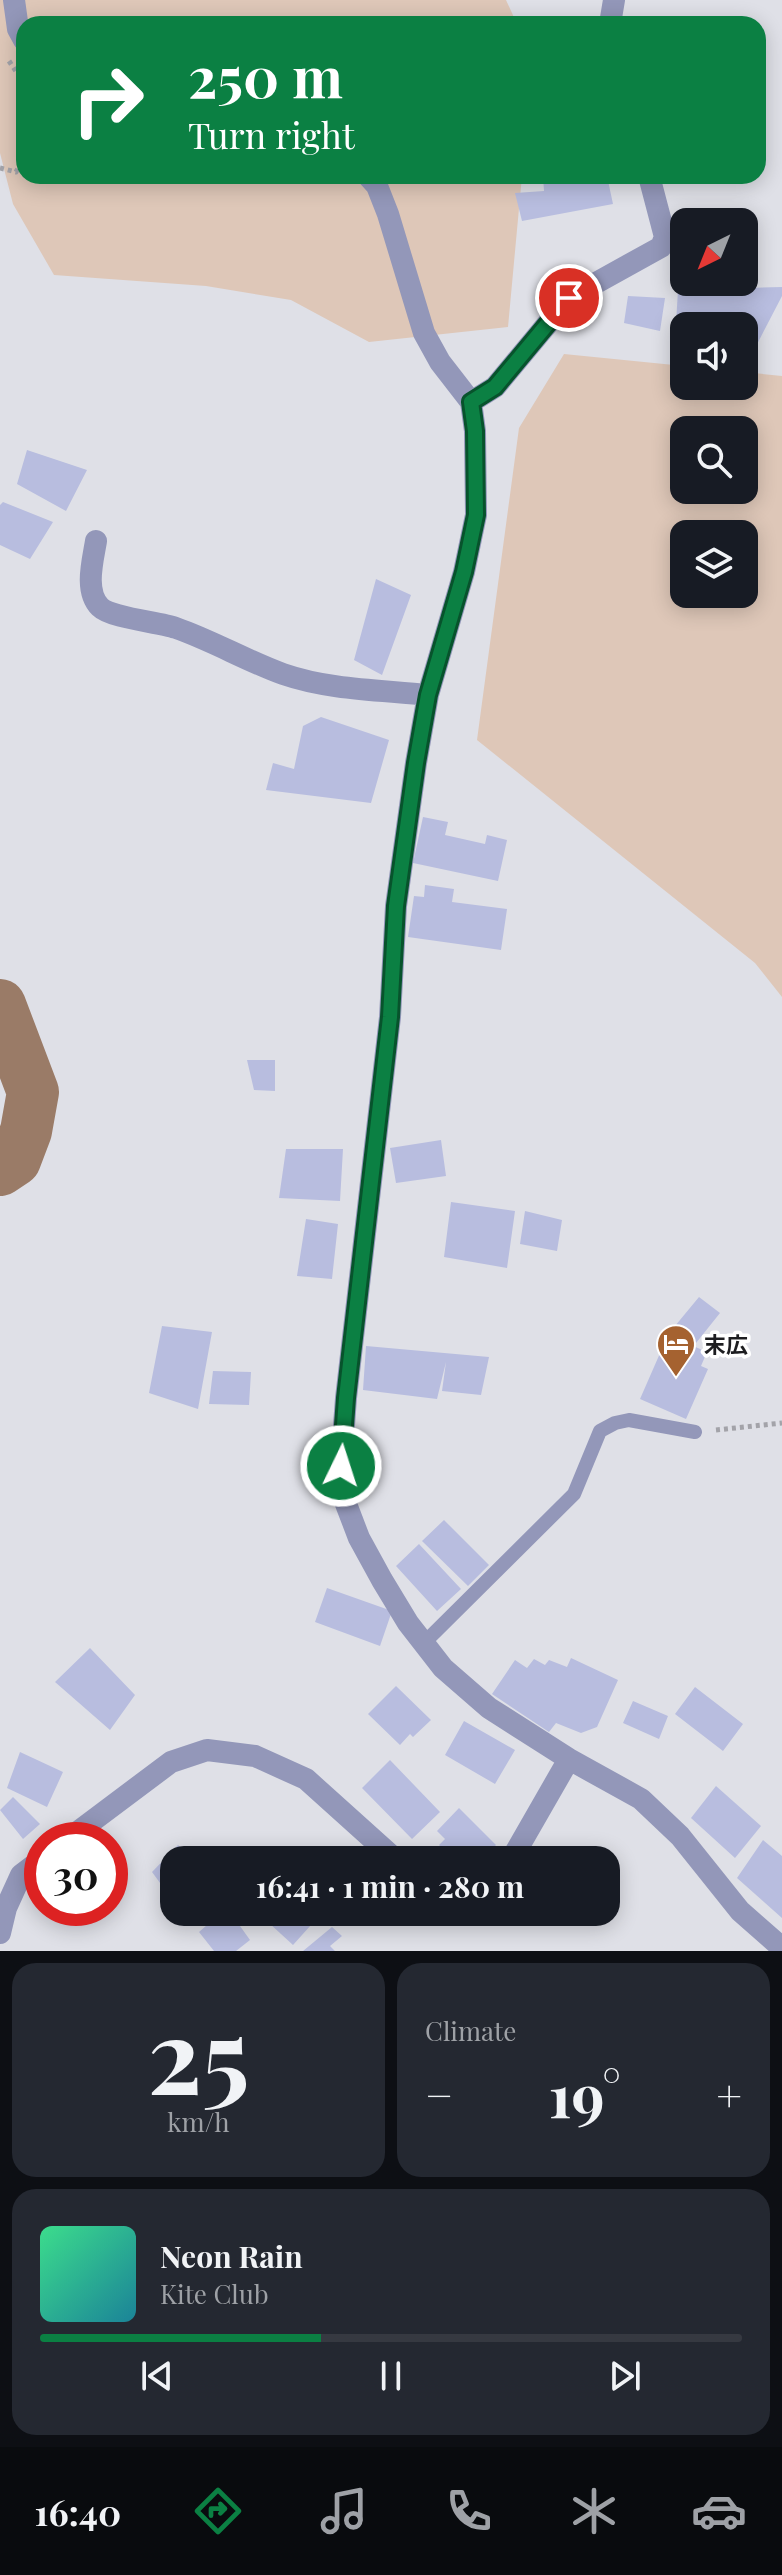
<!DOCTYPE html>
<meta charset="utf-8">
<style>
:root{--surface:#171b24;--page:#242831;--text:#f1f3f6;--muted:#9ea1a6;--line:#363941;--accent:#0b8043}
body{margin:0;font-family:"Playfair Display","Noto Sans JP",serif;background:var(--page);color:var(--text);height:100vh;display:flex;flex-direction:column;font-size:30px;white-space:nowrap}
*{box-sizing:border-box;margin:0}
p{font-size:26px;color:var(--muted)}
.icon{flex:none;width:44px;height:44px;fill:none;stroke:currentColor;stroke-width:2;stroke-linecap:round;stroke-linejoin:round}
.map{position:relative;height:1951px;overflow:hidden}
.panel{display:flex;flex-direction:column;gap:12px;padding:12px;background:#0d0f14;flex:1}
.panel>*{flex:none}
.hud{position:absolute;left:16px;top:16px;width:750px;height:168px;border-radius:24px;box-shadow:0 4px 20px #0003;background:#0b8043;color:#fff;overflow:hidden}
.needle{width:52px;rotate:223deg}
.tools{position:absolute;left:670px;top:208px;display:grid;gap:16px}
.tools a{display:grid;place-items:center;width:88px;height:88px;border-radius:16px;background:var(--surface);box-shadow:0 4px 20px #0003;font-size:40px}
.speed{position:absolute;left:24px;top:1822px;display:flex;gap:16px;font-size:40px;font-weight:700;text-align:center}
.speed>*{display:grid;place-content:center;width:104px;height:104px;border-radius:50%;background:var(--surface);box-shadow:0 4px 20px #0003;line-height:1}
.speed .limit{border:12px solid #d22;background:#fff;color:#111}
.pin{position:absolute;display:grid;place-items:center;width:68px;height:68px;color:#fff;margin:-34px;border:4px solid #fff;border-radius:50%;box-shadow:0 2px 8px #0007}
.me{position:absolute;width:88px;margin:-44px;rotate:4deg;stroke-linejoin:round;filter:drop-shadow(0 0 6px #0008)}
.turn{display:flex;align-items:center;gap:28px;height:168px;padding:0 40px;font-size:36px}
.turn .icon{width:104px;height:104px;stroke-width:2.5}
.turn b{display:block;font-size:56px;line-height:68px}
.big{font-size:60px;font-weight:700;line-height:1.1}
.panel .card{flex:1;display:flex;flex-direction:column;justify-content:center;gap:12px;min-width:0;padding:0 28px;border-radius:24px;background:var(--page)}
.panel .dial{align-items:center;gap:0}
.dial b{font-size:104px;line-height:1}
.song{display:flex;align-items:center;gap:24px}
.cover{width:96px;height:96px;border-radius:12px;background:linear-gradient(135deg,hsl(150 70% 55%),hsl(190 70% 35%))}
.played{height:8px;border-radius:4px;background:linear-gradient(90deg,var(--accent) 40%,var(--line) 40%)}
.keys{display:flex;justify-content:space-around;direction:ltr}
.heat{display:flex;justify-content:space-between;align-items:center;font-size:44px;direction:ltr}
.panel .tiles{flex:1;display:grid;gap:12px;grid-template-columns:1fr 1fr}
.card:last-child{grid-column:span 2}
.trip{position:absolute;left:160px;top:1846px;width:460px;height:80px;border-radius:24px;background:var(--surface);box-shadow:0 4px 20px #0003;font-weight:700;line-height:80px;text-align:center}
.tab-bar{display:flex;height:128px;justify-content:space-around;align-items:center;background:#090b0e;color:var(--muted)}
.tab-bar .icon{width:56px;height:56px}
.tab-bar .selected{color:var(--accent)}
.tab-bar b{font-size:36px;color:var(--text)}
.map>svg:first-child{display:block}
.green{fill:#dec7b8;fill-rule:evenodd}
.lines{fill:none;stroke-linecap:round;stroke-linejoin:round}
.river{stroke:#9a7b67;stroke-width:52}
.building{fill:#b8bddf}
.path{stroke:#a3a3a9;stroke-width:5;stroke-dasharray:4 4;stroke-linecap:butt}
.service{stroke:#9397b9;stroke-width:14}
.minor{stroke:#9397b9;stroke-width:22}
.route-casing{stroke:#07532c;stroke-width:20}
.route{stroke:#0b8043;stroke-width:14}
.labels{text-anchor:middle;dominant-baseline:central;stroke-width:7;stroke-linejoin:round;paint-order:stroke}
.poi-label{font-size:22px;font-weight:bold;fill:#1d1d20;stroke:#fff;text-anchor:start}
</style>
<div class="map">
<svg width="782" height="1951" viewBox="0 0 782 1951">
<rect width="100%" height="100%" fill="#dfe0e7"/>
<path class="green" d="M0,0H506L517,24H24V176H522L508,327L369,342L291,300L206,286L54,275L13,204L0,153Z
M564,354L684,366V386H744V372L782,376V997L755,963L477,740L519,428ZM684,430H744V490H684ZM684,534H744V594H684Z"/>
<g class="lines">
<path class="river" d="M0,1005L33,1092L26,1131L15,1160L0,1170"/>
</g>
<path class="building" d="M543,176H607L613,204L522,221L515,193L544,191Z
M782,287V296L754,350L744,349V326H684V341L675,340L678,290Z
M628,296L665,298L660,331L624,323Z
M27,450L87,470L66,511L17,484Z
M3,502L53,522L30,559L0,545V505Z
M376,579L411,595L382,675L354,660Z
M321,717L389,740L371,803L266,790L273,763L294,769L303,726Z
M423,817L448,822L445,835L485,844L487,835L507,840L498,881L413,863Z
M425,885L454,889L452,902L507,909L501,950L408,937L414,896L424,897Z
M247,1060H275V1091L254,1090Z
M441,1140L446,1176L396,1183L390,1148Z
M286,1149H343L340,1201L279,1198Z
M451,1202L515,1211L507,1268L444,1257Z
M525,1211L562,1220L557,1251L520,1244Z
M306,1219L338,1224L332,1279L297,1276Z
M699,1297L720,1313L696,1343L675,1326Z
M162,1326L212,1332L198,1409L149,1393Z
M668,1335L707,1352L701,1366L708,1369L686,1419L640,1399Z
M366,1346L489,1357L481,1395L442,1391L446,1362L437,1399L363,1390Z
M213,1371L251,1372L249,1405L209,1404Z
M444,1520L489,1565L468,1586L422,1541Z
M419,1544L461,1589L437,1611L396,1566Z
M327,1588L392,1611L380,1646L315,1622Z
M90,1648L135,1695L110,1730L55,1682Z
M571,1658L618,1680L597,1727L581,1733L556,1723L549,1732L492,1694L515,1660L527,1668L534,1659L545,1665L549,1660L567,1667Z
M396,1686L431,1720L413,1737L410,1734L400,1745L368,1714Z
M695,1687L743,1724L723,1751L675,1714Z
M633,1701L668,1716L659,1739L623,1723Z
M464,1721L515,1750L495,1784L445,1755Z
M20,1752L63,1772L47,1807L7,1788Z
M390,1760L440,1812L412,1839L362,1788Z
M716,1786L761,1826L735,1858L691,1818Z
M13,1797L40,1824L23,1839L0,1810Z
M459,1808L496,1845L481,1860H454L439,1845L445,1839L437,1831Z
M763,1840L782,1856V1918L737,1878Z
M178,1845L193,1860H174V1895L171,1898L152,1872Z
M222,1912H230L250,1940L236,1951H214L199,1932Z
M257,1912H317L320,1915L293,1945Z
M332,1927L342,1936L330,1946L335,1951H303Z"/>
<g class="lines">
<path class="path" d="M9,61L24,83
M0,168L16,172L24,157
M716,1430L782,1423"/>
<path class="service" d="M424,1643L574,1494L600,1431L615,1423L629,1420L695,1432"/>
<path class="minor" d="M14,0L18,29L24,40
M610,24L614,0
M368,176L377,186L388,214L424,333L440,362L471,402L475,431L476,515L464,572L428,695L416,763L396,906L390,1017L346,1398L341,1466L346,1504L359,1538L382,1580L408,1623L443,1668L489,1708L569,1759L641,1799L680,1836L740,1911L782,1948
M471,402L495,387L569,298L661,247L665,237L649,176
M96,541C93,560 84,591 100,607C111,618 159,622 176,628C213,641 247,661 283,674C329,690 381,690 428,695
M67,1840L171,1762L207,1750L255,1756L306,1779L396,1860
M511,1860L569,1759
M0,1933L6,1908L21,1875L42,1859"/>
</g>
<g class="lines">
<defs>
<path id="route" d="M341,1466L346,1398L390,1017L396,906L416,763L428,695L464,572L476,515L475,431L471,402L495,387L569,298"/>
</defs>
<use href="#route" class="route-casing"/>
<use href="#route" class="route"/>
</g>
<defs>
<symbol id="hotel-pin" viewBox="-11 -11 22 30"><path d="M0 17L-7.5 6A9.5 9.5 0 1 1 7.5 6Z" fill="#a56230" stroke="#fff"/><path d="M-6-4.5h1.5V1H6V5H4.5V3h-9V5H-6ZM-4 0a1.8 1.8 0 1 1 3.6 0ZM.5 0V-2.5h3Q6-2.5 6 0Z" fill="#fff"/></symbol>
</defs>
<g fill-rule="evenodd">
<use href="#hotel-pin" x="654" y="1322" width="44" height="60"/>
</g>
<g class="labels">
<g class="poi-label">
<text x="704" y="1344">末広</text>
</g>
</g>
</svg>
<div class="tools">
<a><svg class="needle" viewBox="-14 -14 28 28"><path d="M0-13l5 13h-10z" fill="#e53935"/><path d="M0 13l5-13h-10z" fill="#9ea1a6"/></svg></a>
<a><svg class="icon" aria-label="sound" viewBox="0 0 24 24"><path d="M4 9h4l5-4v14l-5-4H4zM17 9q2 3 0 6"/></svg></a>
<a><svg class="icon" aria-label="search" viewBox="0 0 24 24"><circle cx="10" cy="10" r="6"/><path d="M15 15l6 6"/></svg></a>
<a><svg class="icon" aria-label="layers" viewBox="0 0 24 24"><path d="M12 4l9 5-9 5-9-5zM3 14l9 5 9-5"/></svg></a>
</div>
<div class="speed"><div class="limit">30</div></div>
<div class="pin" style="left:569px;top:298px;background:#d93025"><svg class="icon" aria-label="arrive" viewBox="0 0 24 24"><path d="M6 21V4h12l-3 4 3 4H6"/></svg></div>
<svg class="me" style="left:341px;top:1466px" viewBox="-20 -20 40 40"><circle r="17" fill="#0b8043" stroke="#fff" stroke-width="3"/><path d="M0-11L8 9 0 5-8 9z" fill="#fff"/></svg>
<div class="trip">16:41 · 1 min · 280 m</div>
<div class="hud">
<div class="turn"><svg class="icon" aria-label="right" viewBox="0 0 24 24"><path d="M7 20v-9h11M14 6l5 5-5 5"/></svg><div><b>250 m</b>Turn right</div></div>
</div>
</div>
<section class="panel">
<div class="tiles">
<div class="card dial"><b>25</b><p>km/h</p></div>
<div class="card"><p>Climate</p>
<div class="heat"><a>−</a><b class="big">19°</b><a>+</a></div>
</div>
<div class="card">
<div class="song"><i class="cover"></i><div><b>Neon Rain</b><p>Kite Club</p></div></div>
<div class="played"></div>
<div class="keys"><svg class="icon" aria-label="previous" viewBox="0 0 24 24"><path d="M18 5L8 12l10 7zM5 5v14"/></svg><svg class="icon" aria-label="pause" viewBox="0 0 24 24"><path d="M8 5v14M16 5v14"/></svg><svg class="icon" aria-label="next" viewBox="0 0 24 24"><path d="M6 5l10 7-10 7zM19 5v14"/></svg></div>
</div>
</div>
</section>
<nav class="tab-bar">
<b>16:40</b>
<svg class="icon selected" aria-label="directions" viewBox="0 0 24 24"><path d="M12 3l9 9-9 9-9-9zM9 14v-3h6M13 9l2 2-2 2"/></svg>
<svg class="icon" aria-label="music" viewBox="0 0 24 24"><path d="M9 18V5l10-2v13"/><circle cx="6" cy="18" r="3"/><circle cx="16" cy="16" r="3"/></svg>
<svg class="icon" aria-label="phone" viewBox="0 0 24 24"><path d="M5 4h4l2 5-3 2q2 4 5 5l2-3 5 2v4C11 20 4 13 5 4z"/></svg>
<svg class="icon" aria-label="climate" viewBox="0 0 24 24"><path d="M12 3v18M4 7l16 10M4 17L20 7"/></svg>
<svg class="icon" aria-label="car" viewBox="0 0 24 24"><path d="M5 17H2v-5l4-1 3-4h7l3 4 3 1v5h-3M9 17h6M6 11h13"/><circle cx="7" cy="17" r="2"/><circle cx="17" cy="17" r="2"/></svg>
</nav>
